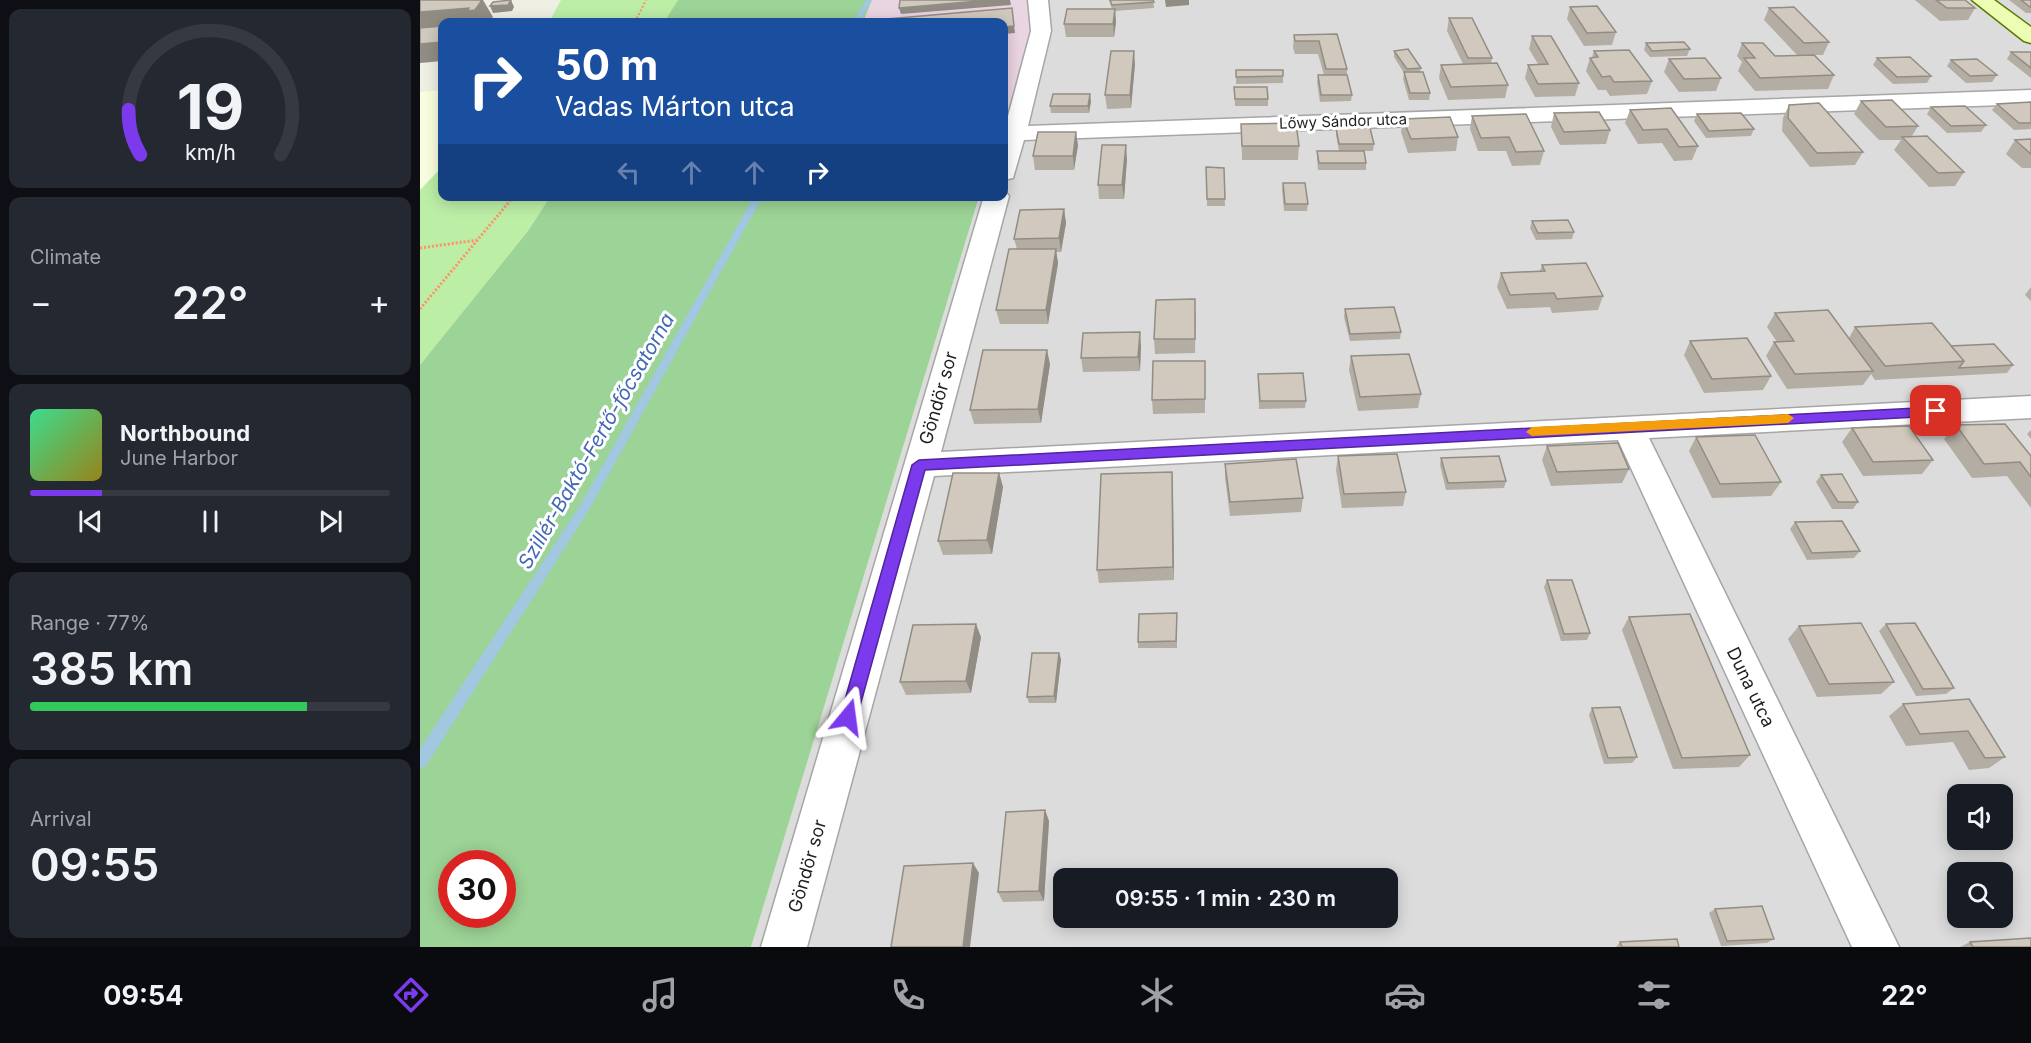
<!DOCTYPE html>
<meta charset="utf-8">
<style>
:root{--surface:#171b24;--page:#242831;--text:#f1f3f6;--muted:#9ea1a6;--line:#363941;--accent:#7c3aed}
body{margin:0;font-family:Inter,sans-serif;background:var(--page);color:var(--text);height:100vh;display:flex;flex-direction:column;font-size:22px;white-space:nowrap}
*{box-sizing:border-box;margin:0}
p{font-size:20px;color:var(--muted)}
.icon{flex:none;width:33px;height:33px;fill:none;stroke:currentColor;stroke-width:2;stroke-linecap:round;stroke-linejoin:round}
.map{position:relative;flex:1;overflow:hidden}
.panel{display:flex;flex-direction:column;gap:9px;padding:9px;background:#0d0f14;width:420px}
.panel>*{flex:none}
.guide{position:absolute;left:18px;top:18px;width:570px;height:183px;border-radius:12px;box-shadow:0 3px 15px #0003;background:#1a4fa0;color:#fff;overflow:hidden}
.fabs{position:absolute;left:1527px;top:784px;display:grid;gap:12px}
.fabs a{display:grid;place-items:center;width:66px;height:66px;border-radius:12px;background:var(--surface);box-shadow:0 3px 15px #0003;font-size:30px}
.speed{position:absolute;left:18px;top:850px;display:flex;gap:12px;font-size:30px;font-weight:700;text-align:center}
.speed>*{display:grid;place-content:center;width:78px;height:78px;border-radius:50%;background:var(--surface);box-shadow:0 3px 15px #0003;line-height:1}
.speed .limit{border:9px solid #d22;background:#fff;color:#111}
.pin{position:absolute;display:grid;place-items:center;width:51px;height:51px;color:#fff;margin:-26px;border-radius:12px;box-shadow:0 3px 9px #0006}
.me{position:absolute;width:66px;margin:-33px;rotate:16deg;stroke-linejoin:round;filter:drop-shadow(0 0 4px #0008)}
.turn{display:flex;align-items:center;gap:21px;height:126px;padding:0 18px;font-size:27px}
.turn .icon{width:78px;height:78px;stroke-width:2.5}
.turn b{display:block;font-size:42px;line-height:51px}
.lanes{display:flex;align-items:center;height:57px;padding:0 18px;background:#0003;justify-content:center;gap:30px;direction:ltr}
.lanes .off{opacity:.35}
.big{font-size:45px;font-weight:600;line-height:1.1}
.panel .widget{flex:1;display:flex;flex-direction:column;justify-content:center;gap:9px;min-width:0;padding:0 21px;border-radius:12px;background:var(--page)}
.panel .dial{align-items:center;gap:0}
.dial svg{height:156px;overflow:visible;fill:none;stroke:var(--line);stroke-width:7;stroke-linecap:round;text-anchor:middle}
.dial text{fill:var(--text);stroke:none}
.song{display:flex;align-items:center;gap:18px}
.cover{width:72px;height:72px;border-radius:9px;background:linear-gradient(135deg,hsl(150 70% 55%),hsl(50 70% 35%))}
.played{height:6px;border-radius:3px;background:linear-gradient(90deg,var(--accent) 20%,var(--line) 20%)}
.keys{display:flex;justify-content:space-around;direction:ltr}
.heat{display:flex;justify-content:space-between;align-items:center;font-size:33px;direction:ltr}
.charge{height:9px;border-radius:4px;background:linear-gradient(90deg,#34c759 77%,var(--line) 0)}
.trip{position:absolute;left:633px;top:868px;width:345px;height:60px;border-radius:12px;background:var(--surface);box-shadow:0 3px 15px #0003;font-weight:600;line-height:60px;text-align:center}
.tabs{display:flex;height:96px;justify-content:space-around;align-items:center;background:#090b0e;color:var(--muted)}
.tabs .icon{width:42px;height:42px}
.tabs .current{color:var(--accent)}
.tabs b{font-size:27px;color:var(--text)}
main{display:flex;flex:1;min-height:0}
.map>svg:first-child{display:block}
.residential{fill:#dddcdc;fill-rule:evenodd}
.industrial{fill:#ead5e2}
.education{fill:#f9ffde}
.grass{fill:#bceea6}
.forest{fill:#9cd396;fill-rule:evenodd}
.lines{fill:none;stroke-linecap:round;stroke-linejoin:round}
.stream{fill:#a1c7e1;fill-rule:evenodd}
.street-casing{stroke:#a6a6a6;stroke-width:3}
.secondary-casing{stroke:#577b00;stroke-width:3}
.path-far1{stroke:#ff9266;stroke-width:2;stroke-dasharray:2 2;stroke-linecap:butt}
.path{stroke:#ff9266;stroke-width:3;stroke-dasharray:2 2;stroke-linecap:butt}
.street{fill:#fff;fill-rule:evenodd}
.secondary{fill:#edfeb4;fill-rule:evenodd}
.wall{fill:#b4ada3}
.shaded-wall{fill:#928d84}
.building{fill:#d1c9bd;stroke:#928d84;stroke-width:1.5}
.route{fill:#7c3aed;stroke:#51269a;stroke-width:1.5}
.slow{fill:#f59e0b}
.labels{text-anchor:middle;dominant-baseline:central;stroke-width:6;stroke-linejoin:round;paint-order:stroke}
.far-street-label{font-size:15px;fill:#1f1f1f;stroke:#fff}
.street-label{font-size:18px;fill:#1f1f1f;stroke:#fff}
.water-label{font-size:20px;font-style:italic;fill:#4368b6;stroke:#fff}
</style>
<main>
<section class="panel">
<div class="widget dial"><svg viewBox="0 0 100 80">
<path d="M14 69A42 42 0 1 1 86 69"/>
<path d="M14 69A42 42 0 0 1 8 46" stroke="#7c3aed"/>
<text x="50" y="56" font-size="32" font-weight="700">19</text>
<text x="50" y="72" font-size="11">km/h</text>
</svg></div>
<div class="widget"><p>Climate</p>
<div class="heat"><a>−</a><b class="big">22°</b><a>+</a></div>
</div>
<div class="widget">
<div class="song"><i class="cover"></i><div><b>Northbound</b><p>June Harbor</p></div></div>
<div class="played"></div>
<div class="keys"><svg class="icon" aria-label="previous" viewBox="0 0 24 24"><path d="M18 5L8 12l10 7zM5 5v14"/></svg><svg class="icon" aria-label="pause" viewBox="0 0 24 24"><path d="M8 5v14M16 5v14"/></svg><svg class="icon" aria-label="next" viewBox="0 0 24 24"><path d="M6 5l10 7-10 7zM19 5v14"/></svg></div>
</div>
<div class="widget"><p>Range · 77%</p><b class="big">385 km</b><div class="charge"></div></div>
<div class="widget"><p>Arrival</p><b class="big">09:55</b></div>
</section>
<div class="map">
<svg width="1611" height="947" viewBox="0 0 1611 947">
<rect width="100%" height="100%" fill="#f0efe4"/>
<path class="residential" d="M605,0H1611V947H331L559,197L584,196V117L612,34ZM1538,795H1582V840H1538ZM1538,873H1582V918H1538ZM644,879H968V918H644Z"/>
<path class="industrial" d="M452,0H605L612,34L584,117V22H443Z"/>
<path class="education" d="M22,90V167L0,190V92Z"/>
<path class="grass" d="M141,0H258L244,22H129Z
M22,167V196L130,197L108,231L0,365V190Z"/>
<path class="forest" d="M258,0H452L443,22H244Z
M130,197H559L331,947H0V365L108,231ZM32,864H82V915H32Z"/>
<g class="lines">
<path class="stream" d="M446,0H452L439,22H433Z
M334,196H343L169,510L5,767L0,769V749L161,504Z"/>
<defs>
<path id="street" d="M608,0H628L631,31L608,126L1611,90V104L604,140L593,178L584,180V131L611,31Z
M584,190L589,196L521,452L1611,396V418L1229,438L1479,947H1432L1198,440L514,476L387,947H341L564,196H584Z"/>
<path id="secondary" d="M1552,0H1574L1611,27V43L1604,41Z"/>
</defs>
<use href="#street" class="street-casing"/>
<use href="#secondary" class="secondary-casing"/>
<path class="path-far1" d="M215,22L226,0"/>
<path class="path" d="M0,248L58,240
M0,309L94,196"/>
<use href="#street" class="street"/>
<use href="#secondary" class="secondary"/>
</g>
<path class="wall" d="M689,0H733L734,8L695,11L696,22L694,37H646L644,24L692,9Z
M1495,0H1545L1555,8L1548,20L1520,21Z
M1589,0H1611V13H1606Z
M1150,7L1196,32L1192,45L1164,46L1147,19Z
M1349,8L1409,42L1403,55H1395L1414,75L1408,89L1335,91L1318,71L1322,62L1317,56L1322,43L1355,56L1377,55L1344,20Z
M1029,18L1072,58L1071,64L1088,85L1085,98L1028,100L1019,78L1021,65L1043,64L1027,31Z
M917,34L927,69V75L932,95L931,101L900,102L897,82L898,75H904L898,54H875L873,48L874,35Z
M1112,36L1159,83L1155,96L1115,97L1105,78L1108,65L1118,64L1109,49Z
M1226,43L1270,49L1267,56L1230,57L1224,50Z
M974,51L1001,68L1000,72L1010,93L1009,100H989L983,79L984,73L974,57Z
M1174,51L1232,81L1227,94L1190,96L1186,90H1178L1166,71L1170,58L1172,57Z
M1591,52H1611V78L1587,59Z
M1457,58L1511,76L1507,83L1473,84L1453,65Z
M1249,59L1301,78L1296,91L1259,92L1244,72Z
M1531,60L1577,75L1572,82L1546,83L1527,66Z
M715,64L711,108L687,109L685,95Z
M816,70L863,76V83L816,84Z
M814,87L848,99V106H815Z
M671,101L669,113H631L630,106Z
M1441,101L1498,126L1492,136L1544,172L1535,186L1509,187L1474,150L1481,140H1459L1434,114Z
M1611,102V129L1594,130L1572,110L1577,104Z
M1369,105L1443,152L1435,165L1390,167L1362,131L1363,118Z
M1511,107L1566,125L1561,132L1527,133L1507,114Z
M1210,110L1278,146L1272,160L1254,161L1242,143L1218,144L1205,123Z
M1134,113L1190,130L1186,144L1140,145L1131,127Z
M1277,114L1334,129L1331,136L1286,138L1274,121Z
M1052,116L1124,151L1120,165L1092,166L1086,151H1058L1050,129Z
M983,119L1038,137L1036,151L988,153L981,132Z
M821,124L879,146L878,160H822Z
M916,128L954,144L953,151H944L946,163V170H898L897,159V151H919L916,135Z
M1611,139V168H1602L1586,154L1595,140Z
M658,145L654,170H615L613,156Z
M707,159L704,199H679L678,185Z
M786,167L804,168L805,206H787Z
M863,183L888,204L887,211H864L862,190Z
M644,209L646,223L641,252H636L638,263L628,324H580L576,310L597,249L594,239Z
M1112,221L1154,232L1152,239L1116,240L1110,228Z
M1122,265L1183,296L1178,310L1132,313L1130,307L1087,309L1077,287L1081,273L1120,271Z
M1611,287V301L1605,295Z
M925,309L981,332L980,339L930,341L924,317Z
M776,313L775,353L735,354L734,339Z
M1355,313L1429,338L1435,327L1531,346L1593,365L1587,373L1455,380L1451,374L1443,385L1367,389L1346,356L1354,342H1357L1347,327Z
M1270,341L1351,376L1343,390L1284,393L1264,355Z
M721,346L720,371L663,372L661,358Z
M931,356L1001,394L998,408L938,411L929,370Z
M785,361V413L733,414L732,400Z
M630,364L621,423L554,424L550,410Z
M838,374L886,401L885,408L839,409Z
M1536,425L1611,456V508L1587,476L1552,478L1524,439Z
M1432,428L1513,460L1502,474L1443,476L1422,442Z
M1611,430V439L1607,434Z
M1276,437L1361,482L1351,496L1292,498L1269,451Z
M1127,446L1209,469L1202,483L1131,486L1122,460Z
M918,456L986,492L983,506L922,508L916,470Z
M1021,458L1086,481L1084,488L1026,490L1020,465Z
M805,464L883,498L881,512L810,516L805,477Z
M752,472L754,580L679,583L677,570Z
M579,473L583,487L572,554L523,555L518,541Z
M1401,475L1438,502L1433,509H1412L1396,482Z
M1375,522L1440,551L1434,558L1387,560L1370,529Z
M1127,580L1170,633L1167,640L1141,641L1124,587Z
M757,613V648H718V642Z
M1209,617L1330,755L1319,767L1253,769L1202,630Z
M1466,624L1534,688L1526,694L1496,696L1459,631Z
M1379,626L1474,682L1461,694L1397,697L1368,639Z
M561,637L551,693L486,695L480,682Z
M641,659L636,703H609L607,697Z
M1549,699L1585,757L1569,768L1549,770L1533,742L1486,746L1469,716L1483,704Z
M1172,708L1217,757L1212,763L1184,764L1169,715Z
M625,810L629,821L624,901L583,902L578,892Z
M1295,909L1354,939L1347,943L1301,946L1289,913Z
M1200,942L1259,947H1196Z
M1550,942L1611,947H1540Z"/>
<path class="shaded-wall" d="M0,0H63L73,17L69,22H22V29L0,31Z
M91,0L94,7L92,11L73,13L70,6Z
M570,0H590L591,5L481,14L479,8Z
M745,0H769V5L746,7Z
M695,9L696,22L694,37L693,24Z
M594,26L595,33L584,34V27Z
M22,42V61L0,63V44Z
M714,51L715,64L711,108L710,95Z
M670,94L671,101L669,113L668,106Z
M656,132L658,145L654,170L653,156Z
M706,145L707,159L704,199L702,185Z
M644,209L646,223L641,252L639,238Z
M636,249L638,263L628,324L626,310Z
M720,332L721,346L720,371L718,357Z
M627,350L630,364L621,423L618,409Z
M752,472L753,486L754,580L753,567Z
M579,473L583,487L572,554L567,540Z
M556,624L561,637L551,693L546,681Z
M639,653L641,659L636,703L634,696Z
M625,810L629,821L624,901L619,891Z
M553,863L559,873L550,947H543Z"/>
<path class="building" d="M0,0H62L55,10L47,11L49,8L0,12Z
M91,0L88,5L70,6L73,2Z
M480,0H570L479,8Z
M690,0H733L734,2L692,5Z
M1516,0H1545L1555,8H1527Z
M1601,0H1611V7H1610Z
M1177,6L1196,32L1167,33L1150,7Z
M1374,7L1409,42L1384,43L1349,8Z
M592,8L594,26L584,27V22H467V19Z
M647,9H695L693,24H644Z
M1029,18H1052L1072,58H1048Z
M127,20L126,22H115V21Z
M22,26V42L0,44V28Z
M917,34L927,69H906L899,41H875L874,35Z
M1112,36H1131L1159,83L1118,84L1108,65L1128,64Z
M1264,42L1270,49L1232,51L1226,43Z
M1322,43H1343L1355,56L1394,55L1414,75L1340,78L1324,58H1335Z
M988,49L1001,68L987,69L974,51Z
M1209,50L1232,81L1194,82L1190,76L1182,77L1170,58L1178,57L1174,51Z
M691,51H714L710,95H685Z
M1591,52H1611V68Z
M1490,57L1511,76L1477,77L1457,58Z
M1285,58L1301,78L1264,79L1249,59Z
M1557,59L1577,75L1550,76L1531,60Z
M1077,63L1088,85L1031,87L1021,65Z
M816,70H863V76L816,77Z
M984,72H1003L1010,93H990Z
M898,75H927L932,95H901Z
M814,87H847L848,99H815Z
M633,94H670L668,106H630Z
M1472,100L1498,126L1466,127L1441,101Z
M1611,102V123H1599L1577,104Z
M1399,103L1443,152L1397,153L1368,118L1369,105Z
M1545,106L1566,125L1531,126L1511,107Z
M1251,108L1278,146L1259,147L1247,129L1223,130L1210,110Z
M1179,112L1190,130L1144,132L1134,113Z
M1321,113L1334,129L1289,131L1277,114Z
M1106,114L1124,151L1096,152L1089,137L1061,138L1052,116Z
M1030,117L1038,137L991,139L983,119Z
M876,123L879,146H822L821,124Z
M916,128H950L954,144H919Z
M618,132H656L653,156H613Z
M1507,136L1544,172L1518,173L1482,137Z
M1611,139V154L1595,140Z
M682,145H706L702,185H678Z
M897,151H944L946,163H899Z
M786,167L804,168L805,199H787Z
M863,183H885L888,204H865Z
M644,209L639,238L594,239L600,210Z
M1148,220L1154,232L1118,233L1112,221Z
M589,249H636L626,310H576Z
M1166,263L1183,296L1137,299L1134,293L1090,295L1081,273L1125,271L1122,265Z
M775,299V339H734L736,300Z
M974,307L981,332L930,334L925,309Z
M1408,310L1453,371L1375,374L1354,342L1374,341L1355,313Z
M1512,323L1544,361L1465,366L1435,327Z
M720,332L718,357L661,358L663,333Z
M1327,338L1351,376L1292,379L1270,341Z
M1574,344L1593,365L1539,368L1544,361L1531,346Z
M563,350H627L618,409L550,410Z
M989,354L1001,394L940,397L931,356Z
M733,361H785V399L732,400Z
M883,373L886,401H840L838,374Z
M1585,424L1611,456V477L1600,462L1564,464L1536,425Z
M1489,426L1513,460L1453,462L1432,428Z
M1335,435L1361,482L1300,484L1276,437Z
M1198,443L1209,469L1137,472L1127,446Z
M977,454L986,492L924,494L918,456Z
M1079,456L1086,481L1028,483L1021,458Z
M876,459L883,498L810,502L805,464Z
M752,472L753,567L677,570L681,474Z
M533,473H579L567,540L518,541Z
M1422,474L1438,502H1418L1401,475Z
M1422,521L1440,551L1392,553L1375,522Z
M1127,580H1152L1170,633L1144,634Z
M757,613L756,641L718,642L719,614Z
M1270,614L1330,755L1262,758L1209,617Z
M1441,623L1474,682L1409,684L1379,626Z
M1495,623L1534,688L1503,689L1466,624Z
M556,624L546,681L480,682L493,625Z
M612,653H639L634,696L607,697Z
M1549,699L1585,757L1565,758L1548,731L1500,734L1483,704Z
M1200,707L1217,757L1188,758L1172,708Z
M625,810L619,891L578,892L586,812Z
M553,863L543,947H471L484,866Z
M1342,906L1354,939L1307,941L1295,909Z
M1611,938V947H1553L1550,942Z
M1257,939L1259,947H1202L1200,942Z"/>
<path class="route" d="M1516,407L1522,411L1516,416L505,470L437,717L434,723L428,725L423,723L420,717L492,465L499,460Z"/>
<path class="slow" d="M1368,414L1374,418L1368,423L1112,436L1106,432L1112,427Z"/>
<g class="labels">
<g class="far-street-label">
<text transform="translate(923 121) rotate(-2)">Lőwy Sándor utca</text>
</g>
<g class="street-label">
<text transform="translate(518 398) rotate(-74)">Göndör sor</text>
<text transform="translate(1331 687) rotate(64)">Duna utca</text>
<text transform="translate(387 866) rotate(-74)">Göndör sor</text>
</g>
<g class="water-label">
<text transform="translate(176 441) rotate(-60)">Szillér-Baktó-Fertő-főcsatorna</text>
</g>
</g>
</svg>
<div class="fabs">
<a><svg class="icon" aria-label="sound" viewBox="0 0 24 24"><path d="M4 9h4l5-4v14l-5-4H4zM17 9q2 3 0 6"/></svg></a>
<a><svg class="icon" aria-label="search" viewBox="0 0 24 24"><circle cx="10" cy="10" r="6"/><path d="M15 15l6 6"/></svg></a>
</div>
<div class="speed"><div class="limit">30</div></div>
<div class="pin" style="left:1516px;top:411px;background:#d93025"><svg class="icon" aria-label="arrive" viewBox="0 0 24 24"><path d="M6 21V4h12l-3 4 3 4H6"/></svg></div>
<svg class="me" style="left:428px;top:717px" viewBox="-20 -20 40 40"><path d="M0-17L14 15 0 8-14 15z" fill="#7c3aed" stroke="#fff" stroke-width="4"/></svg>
<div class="trip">09:55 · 1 min · 230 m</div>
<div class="guide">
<div class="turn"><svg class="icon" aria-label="right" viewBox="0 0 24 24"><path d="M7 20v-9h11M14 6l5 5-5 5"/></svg><div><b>50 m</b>Vadas Márton utca</div></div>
<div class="lanes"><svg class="icon off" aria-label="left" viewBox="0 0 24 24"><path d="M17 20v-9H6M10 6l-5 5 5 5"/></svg><svg class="icon off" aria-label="ahead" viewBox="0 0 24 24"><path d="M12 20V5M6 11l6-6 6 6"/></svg><svg class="icon off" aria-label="ahead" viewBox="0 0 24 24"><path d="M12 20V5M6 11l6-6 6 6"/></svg><svg class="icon" aria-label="right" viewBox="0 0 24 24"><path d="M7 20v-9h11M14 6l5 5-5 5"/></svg></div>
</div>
</div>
</main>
<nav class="tabs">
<b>09:54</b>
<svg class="icon current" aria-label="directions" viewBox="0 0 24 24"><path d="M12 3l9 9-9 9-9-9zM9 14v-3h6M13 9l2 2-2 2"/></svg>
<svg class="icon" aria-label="music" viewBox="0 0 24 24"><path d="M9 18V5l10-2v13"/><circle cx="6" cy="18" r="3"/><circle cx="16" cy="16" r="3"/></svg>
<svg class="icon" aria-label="phone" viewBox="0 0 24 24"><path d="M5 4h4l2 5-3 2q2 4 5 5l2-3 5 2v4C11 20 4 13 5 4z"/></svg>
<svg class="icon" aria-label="climate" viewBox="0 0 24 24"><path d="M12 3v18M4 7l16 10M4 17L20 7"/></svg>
<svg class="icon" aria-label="car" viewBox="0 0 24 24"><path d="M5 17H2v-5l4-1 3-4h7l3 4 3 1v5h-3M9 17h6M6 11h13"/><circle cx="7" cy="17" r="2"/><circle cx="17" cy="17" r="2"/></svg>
<svg class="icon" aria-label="filters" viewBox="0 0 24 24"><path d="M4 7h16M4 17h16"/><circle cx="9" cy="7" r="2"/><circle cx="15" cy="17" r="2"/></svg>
<b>22°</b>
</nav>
